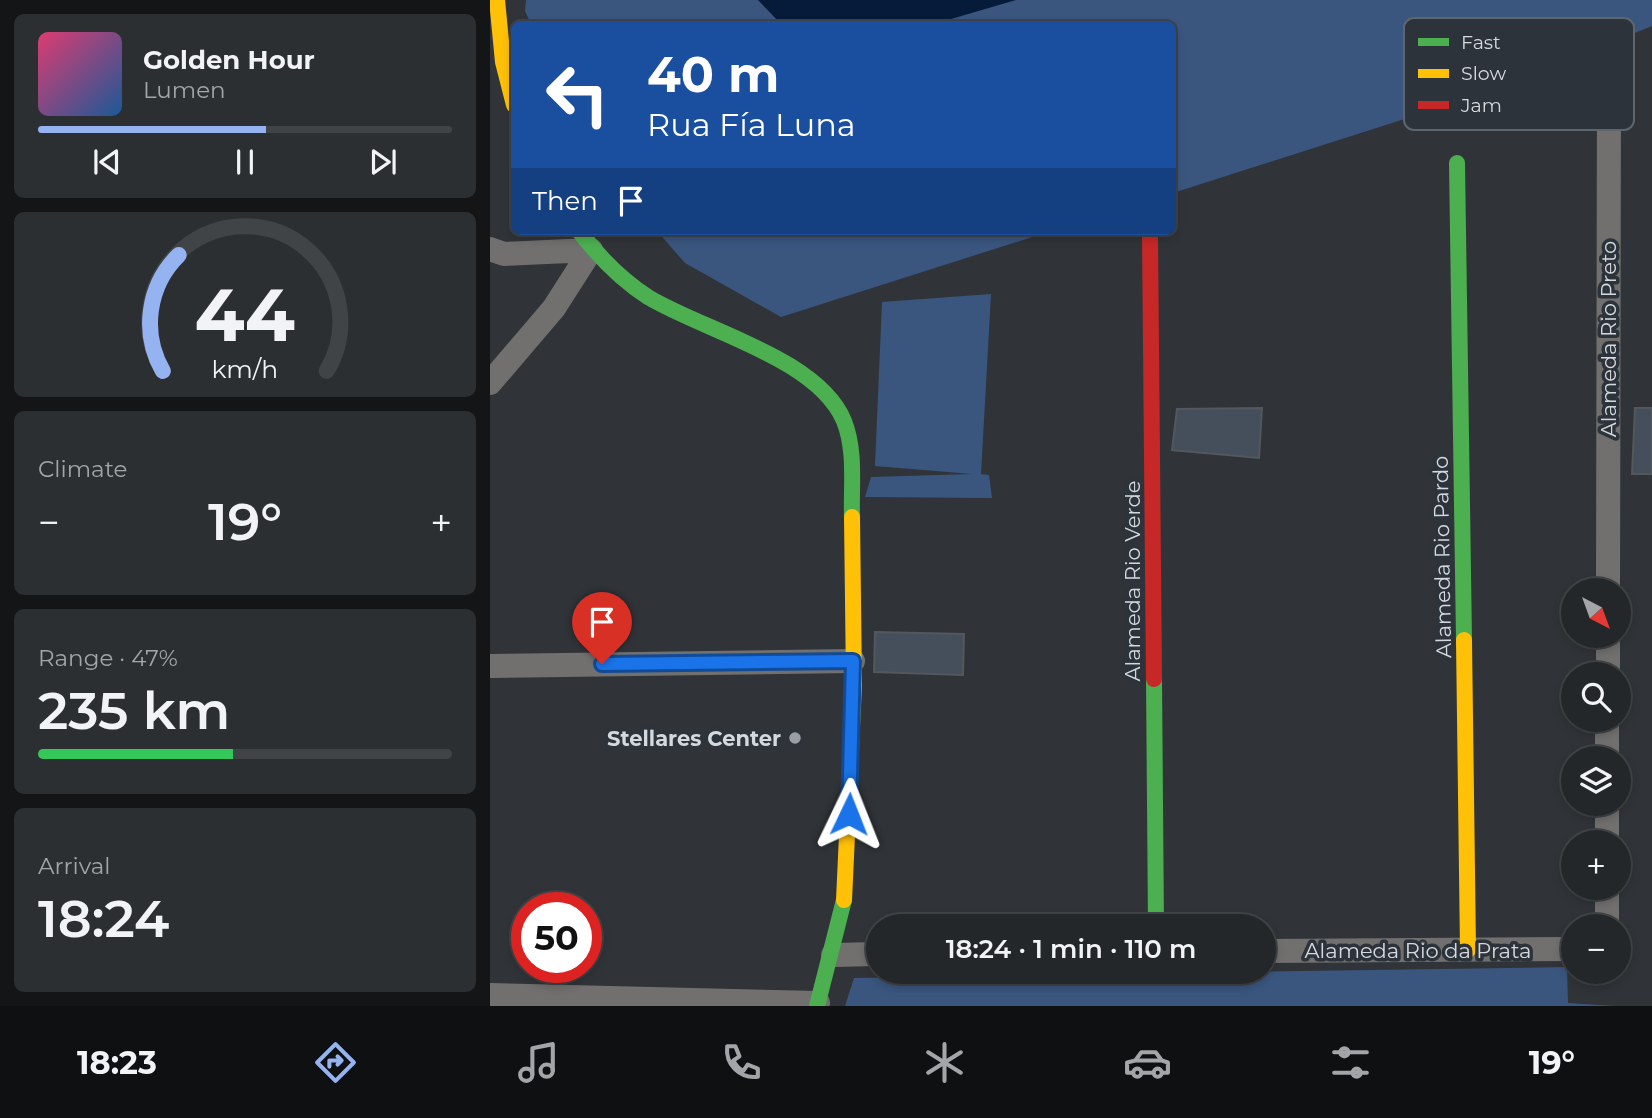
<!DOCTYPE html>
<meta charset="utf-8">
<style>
:root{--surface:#24272a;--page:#2c2f32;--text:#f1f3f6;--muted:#a3a5a8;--line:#414447;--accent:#95b2f1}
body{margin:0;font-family:Montserrat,sans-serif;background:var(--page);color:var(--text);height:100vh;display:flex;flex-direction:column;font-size:26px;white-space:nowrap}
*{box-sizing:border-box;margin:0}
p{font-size:23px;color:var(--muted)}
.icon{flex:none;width:38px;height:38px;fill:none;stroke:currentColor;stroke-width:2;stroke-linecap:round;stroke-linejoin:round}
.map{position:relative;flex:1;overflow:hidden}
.details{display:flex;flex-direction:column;gap:14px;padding:14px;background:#141517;width:490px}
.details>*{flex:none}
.hud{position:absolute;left:21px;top:21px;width:665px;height:214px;border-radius:10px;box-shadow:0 4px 10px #0003,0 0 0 2px var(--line);background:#1a4fa0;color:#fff;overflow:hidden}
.needle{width:46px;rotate:139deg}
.controls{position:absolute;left:1071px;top:578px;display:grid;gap:14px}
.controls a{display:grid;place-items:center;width:70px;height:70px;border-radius:50%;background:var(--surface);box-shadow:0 4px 10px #0003,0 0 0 2px var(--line);font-size:35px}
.speed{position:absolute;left:21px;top:892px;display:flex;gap:14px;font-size:35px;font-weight:700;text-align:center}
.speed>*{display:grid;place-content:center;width:91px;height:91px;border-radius:50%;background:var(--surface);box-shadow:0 4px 10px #0003,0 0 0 2px var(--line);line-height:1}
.speed .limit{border:10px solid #d22;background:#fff;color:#111}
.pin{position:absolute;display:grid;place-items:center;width:60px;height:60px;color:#fff;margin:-72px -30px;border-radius:50% 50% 50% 0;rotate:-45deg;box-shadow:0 0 7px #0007}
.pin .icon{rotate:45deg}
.me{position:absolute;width:77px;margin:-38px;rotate:2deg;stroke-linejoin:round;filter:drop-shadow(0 0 5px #0008)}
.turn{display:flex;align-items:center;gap:24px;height:147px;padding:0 21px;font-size:32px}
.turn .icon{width:91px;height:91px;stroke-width:2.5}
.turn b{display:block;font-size:49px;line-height:60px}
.then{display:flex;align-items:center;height:66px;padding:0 21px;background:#0003;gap:14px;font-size:26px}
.big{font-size:52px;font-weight:600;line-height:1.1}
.details .tile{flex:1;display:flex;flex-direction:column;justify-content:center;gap:10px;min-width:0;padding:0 24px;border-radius:10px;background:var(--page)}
.details .dial{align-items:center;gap:0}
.dial svg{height:182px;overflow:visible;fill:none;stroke:var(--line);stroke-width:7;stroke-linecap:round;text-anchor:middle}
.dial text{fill:var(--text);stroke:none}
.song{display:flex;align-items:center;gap:21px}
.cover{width:84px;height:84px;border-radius:10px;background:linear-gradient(135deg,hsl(340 70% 55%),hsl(210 70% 35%))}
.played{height:7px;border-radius:4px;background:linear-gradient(90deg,var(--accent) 55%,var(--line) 55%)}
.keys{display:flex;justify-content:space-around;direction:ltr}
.heat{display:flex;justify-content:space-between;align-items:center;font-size:38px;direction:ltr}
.charge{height:10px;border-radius:5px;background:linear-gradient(90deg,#34c759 47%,var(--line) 0)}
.trip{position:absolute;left:376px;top:914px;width:410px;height:70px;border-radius:35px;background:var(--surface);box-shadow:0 4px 10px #0003,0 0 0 2px var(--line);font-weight:600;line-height:70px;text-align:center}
.tabs{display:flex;height:112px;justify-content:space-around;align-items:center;background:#0e1011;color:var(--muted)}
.tabs .icon{width:49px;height:49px}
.tabs .current{color:var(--accent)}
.tabs b{font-size:32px;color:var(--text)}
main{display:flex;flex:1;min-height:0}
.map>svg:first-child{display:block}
.green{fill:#3a567f}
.water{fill:#061a39}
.building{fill:#454f5c;stroke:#54575b;stroke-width:2}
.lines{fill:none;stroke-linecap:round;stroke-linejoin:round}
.street{stroke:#71706f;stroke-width:24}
.fast{stroke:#4caf50;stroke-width:16}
.slow{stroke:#ffc107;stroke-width:16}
.jam{stroke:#c62828;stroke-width:16}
.route-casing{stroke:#114b97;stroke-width:18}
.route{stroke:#1a73e8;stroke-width:12}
.poi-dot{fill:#9b9fa4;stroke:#2d333b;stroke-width:2.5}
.labels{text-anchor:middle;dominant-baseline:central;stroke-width:7;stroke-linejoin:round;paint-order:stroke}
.street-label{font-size:21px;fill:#d5d9de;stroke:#2d333b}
.poi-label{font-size:21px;font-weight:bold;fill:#d5d9de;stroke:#2d333b;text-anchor:end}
.key{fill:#2d333b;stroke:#5f656c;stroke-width:2}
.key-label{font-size:19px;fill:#d5d9de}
</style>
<main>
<section class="details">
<div class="tile">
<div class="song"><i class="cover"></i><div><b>Golden Hour</b><p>Lumen</p></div></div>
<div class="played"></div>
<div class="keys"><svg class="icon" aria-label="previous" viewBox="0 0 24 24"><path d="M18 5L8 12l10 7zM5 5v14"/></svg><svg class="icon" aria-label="pause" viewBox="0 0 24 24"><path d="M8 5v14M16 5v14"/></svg><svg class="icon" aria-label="next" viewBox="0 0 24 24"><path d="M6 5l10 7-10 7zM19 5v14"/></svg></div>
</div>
<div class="tile dial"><svg viewBox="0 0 100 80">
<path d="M14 69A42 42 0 1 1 86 69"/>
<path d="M14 69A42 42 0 0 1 21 18" stroke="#95b2f1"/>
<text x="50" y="56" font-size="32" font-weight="700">44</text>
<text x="50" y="72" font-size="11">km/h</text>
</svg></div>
<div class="tile"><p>Climate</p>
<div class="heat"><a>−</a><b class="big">19°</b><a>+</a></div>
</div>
<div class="tile"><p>Range · 47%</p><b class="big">235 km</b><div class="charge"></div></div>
<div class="tile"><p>Arrival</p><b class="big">18:24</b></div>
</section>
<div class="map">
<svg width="1162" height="1006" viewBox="0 0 1162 1006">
<rect width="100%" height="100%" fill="#303438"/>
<path class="green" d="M36,0H1162V26L1002,91L683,193L682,24H41L35,11Z
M167,231H561L291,317L195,263Z
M501,294L491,474L499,475L502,498L375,497L381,477L482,474L385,466L392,302Z
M1077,967L1078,1003L1126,1006H355L364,978Z"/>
<path class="water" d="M268,0H526L444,24H291Z"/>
<path class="building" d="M772,408L769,458L682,450L687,409Z
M1145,408H1162V474H1142Z
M385,632L474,634L473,675L384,672Z"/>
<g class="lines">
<path class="street" d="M0,249L14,254L101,250
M0,383L64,308L101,250
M1118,590L1119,89
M0,666L363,661
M1118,674V635
M1117,758V719
M1117,842V803
M1117,926V887
M774,951L1083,949
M343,955L388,954
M0,995L328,1003"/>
<path class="fast" d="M967,163L974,640
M89,231C109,257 130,279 158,297C214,331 328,358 354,421C366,451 361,486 362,517
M664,679L666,926
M327,1006L354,900"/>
<path class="slow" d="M7,0L13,62L24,105
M974,640L978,950
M354,900L364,684L362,517"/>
<path class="jam" d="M660,236L664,679"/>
</g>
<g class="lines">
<defs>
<path id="route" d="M112,664L363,661L359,814"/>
</defs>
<use href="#route" class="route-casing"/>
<use href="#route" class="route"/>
</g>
<circle class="poi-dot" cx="305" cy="738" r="7"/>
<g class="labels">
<g class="street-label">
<text transform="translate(1118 339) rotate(-90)">Alameda Rio Preto</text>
<text transform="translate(952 557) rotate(-91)">Alameda Rio Pardo</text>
<text transform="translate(642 581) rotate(-90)">Alameda Rio Verde</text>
<text x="928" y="950">Alameda Rio da Prata</text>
</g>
<g class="poi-label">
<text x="291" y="738">Stellares Center</text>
</g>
</g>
<rect x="914" y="18" width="230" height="112" rx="10" class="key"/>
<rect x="928" y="38" width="31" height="8" fill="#4caf50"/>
<rect x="928" y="69" width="31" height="9" fill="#ffc107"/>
<rect x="928" y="101" width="31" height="8" fill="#c62828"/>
<g class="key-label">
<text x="971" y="49">Fast</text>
<text x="971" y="80">Slow</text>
<text x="971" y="112">Jam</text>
</g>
</svg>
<div class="controls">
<a><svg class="needle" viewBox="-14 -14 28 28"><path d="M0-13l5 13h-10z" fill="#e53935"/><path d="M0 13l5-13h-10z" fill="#a3a5a8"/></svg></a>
<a><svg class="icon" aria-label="search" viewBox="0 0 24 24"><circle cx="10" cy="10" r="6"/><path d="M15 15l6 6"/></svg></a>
<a><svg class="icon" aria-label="layers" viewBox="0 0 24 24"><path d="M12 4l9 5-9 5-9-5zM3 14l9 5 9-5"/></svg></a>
<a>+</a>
<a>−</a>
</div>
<div class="speed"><div class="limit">50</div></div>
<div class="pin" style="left:112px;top:664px;background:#d93025"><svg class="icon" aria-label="arrive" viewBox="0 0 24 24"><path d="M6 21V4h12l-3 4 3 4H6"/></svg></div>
<svg class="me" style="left:359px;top:814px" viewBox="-20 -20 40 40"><path d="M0-17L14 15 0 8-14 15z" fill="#1a73e8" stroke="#fff" stroke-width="4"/></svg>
<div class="trip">18:24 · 1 min · 110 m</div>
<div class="hud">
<div class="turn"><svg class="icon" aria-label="left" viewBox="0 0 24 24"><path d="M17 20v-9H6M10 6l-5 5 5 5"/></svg><div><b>40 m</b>Rua Fía Luna</div></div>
<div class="then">Then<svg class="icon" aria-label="arrive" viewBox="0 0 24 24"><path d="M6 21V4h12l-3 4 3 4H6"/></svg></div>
</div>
</div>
</main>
<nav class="tabs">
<b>18:23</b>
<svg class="icon current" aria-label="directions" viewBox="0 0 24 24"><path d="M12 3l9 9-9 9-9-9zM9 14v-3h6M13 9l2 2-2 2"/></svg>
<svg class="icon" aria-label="music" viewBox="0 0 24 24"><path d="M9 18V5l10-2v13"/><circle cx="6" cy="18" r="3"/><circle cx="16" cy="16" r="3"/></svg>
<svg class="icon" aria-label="phone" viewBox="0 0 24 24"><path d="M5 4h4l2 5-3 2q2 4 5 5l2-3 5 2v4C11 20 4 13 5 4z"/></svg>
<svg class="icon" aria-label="climate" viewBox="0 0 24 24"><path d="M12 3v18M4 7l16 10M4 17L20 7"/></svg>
<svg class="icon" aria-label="car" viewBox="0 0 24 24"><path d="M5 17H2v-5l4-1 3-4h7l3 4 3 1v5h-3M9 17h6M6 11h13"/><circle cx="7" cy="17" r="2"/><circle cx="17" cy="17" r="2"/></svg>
<svg class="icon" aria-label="filters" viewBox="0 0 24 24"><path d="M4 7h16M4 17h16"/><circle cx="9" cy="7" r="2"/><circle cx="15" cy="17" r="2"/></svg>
<b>19°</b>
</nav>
